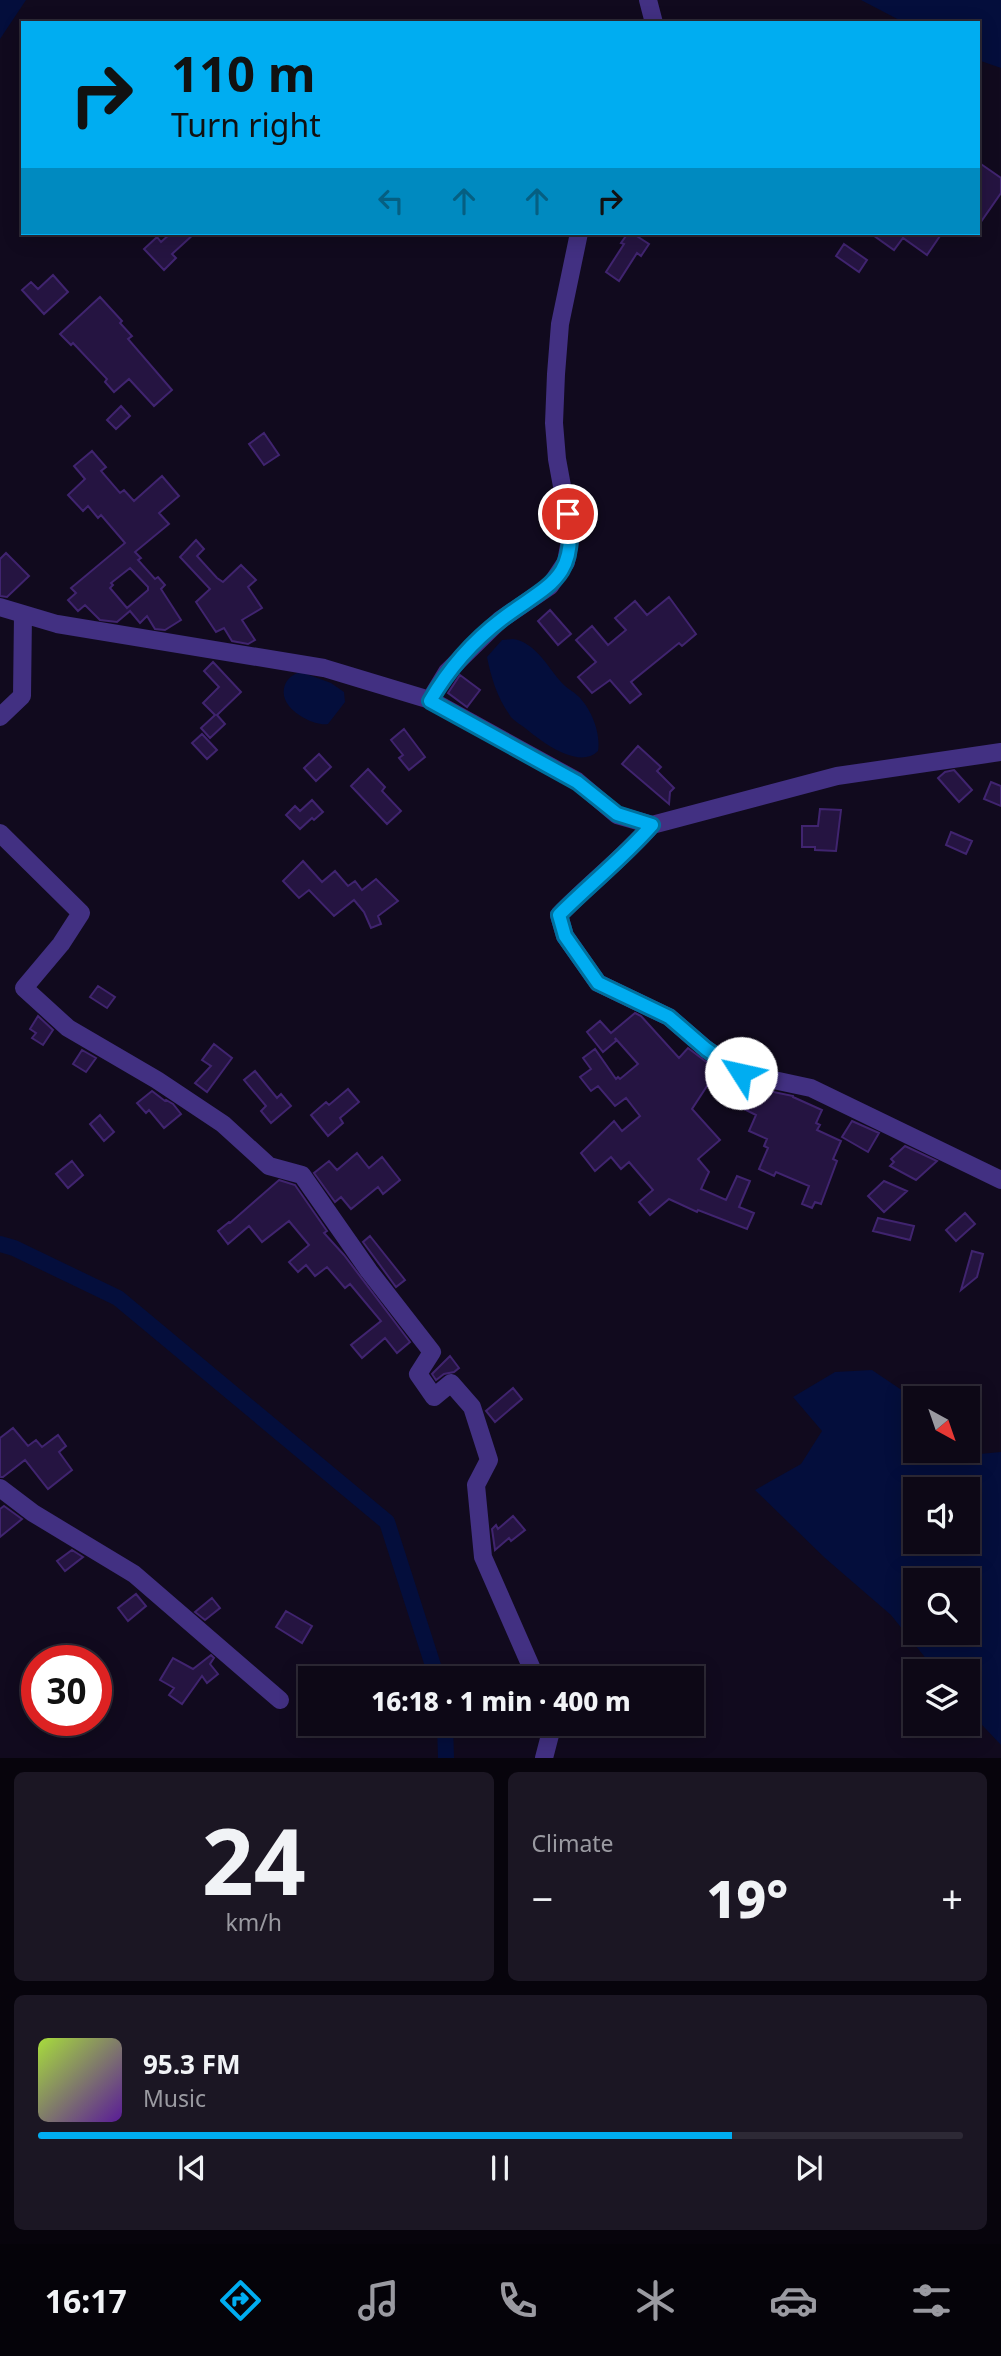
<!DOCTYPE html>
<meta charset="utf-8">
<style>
:root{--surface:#0d0816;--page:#1b1623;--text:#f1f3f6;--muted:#9a9aa1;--line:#2d2935;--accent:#00adf1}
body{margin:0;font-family:"Noto Sans",sans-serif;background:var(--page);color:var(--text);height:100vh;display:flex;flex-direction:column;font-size:26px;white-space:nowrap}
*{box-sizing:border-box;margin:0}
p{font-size:23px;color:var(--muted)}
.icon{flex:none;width:38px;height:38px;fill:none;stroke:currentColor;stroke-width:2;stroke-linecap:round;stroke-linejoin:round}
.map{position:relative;height:1758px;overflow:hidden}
.sheet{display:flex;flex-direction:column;gap:14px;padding:14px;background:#07040c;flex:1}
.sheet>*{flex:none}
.hud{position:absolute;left:21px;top:21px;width:959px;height:214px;border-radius:0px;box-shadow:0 4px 18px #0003,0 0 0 2px var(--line);background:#00adf1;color:#111;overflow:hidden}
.needle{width:46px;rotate:140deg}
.buttons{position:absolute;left:903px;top:1386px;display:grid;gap:14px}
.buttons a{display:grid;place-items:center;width:77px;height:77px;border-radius:0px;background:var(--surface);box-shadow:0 4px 18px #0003,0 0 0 2px var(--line);font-size:35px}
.speed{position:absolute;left:21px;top:1645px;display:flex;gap:14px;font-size:35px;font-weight:700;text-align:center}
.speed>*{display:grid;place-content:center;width:91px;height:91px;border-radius:50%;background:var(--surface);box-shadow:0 4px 18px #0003,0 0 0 2px var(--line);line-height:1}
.speed .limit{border:10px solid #d22;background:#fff;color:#111}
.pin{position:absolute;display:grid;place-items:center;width:60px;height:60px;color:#fff;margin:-30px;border:4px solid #fff;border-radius:50%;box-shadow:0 2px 7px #0007}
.me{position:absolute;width:77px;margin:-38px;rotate:305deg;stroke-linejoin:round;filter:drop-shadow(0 0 5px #0008)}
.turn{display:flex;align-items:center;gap:24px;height:147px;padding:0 35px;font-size:32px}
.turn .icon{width:91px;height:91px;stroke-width:2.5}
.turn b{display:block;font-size:49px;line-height:60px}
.lanes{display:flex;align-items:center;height:66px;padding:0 35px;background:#0003;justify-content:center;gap:35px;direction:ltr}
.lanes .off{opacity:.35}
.big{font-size:52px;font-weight:800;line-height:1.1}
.sheet .card{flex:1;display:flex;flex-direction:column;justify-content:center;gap:10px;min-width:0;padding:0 24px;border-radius:10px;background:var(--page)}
.sheet .dial{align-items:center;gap:0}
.dial b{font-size:91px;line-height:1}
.song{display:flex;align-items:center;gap:21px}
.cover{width:84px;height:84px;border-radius:10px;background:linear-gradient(135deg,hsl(80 70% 55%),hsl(270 70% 35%))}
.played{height:7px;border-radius:4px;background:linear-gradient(90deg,var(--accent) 75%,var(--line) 75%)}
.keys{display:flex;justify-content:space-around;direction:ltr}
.heat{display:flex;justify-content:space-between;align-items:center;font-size:38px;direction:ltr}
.sheet .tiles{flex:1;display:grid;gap:14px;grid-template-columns:1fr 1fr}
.card:last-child{grid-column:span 2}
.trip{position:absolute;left:298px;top:1666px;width:406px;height:70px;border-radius:0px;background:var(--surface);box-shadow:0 4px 18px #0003,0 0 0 2px var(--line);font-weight:800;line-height:70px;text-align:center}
.menu{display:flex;height:112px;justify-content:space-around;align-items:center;background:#050309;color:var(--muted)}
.menu .icon{width:49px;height:49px}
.menu .selected{color:var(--accent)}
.menu b{font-size:32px;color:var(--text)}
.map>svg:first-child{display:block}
.water{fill:#040e3c;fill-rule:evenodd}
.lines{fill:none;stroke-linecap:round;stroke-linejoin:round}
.canal{stroke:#040e3c;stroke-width:16}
.building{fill:#251441;stroke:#40246f;stroke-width:2;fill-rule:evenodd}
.minor{stroke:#423082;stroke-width:18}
.route-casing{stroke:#00709d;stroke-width:18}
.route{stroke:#00adf1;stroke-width:12}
</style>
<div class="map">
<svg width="1001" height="1758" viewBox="0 0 1001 1758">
<rect width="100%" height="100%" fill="#110a1e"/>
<path class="water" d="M0,0H26L0,39Z
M861,0H1001V68L978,60V23H905Z
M513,639C535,642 548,667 561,682C566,688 573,691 578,696C591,708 601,733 598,751C579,770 542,742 525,728C520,724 512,720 509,714C497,697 491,677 487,657L502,640Z
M301,672L331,683L344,692L345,702L328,724C316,726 297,716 289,706C278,693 285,675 301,672Z
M872,1370L909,1395L915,1410V1451H932L936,1458L1001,1452V1745L968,1710V1671H936L891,1615L825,1558L755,1490L801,1464L822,1431L793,1397L835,1372ZM968,1489V1542H915V1489ZM968,1580V1633H915V1580Z"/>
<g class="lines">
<path class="canal" d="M0,1244L14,1248L118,1298L387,1522L437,1678
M445,1724L446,1758"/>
</g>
<path class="building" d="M978,162L1001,178V193L978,226Z
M171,233H195L172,254L176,258L164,270L144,249L157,237L161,242Z
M628,233H632L649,244L641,256L637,253L619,281L606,272L624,244L621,243Z
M870,233H942L927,255L903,238L894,250Z
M844,244L867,260L859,272L836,256Z
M53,275L68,292L44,314L22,290L31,282L38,289Z
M100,297L122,321L120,323L132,336L128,339L172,390L154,406L129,379L114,392L105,382L107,379L73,343L71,345L60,334Z
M121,406L130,416L116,429L107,420Z
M264,433L279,455L264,465L249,444Z
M92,451L106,467L101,471L120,493L124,490L134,501L162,476L179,496L159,513L169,524L135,552L141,558L138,560L155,579L158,577L165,585L161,589L181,620L165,630L155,629L147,616L140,623L130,611L117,622L100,620L85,605L78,611L68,600L76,593L71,588L125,543L101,515L98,518L88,506L83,511L68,495L85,479L74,466ZM130,568L148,587V590L127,608L110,588L113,585L111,583Z
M196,540L204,549L197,556L217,578L223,582L241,565L256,580L248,587L262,608L242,620L255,640L248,644L232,641L224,628L216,632L196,602L210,589L180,557Z
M6,553L29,576L7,597L0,596V559Z
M669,597L696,634L682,646L679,643L631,682L641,694L630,703L610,680L592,693L578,677L596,662L576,640L592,626L608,645L626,630L615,618L635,601L647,615Z
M550,610L571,634L558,645L538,621Z
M213,662L241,692L217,715L225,724L210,738L201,728L215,715L203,703L219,687L204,671Z
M460,675L480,690L467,707L448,693Z
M404,729L425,757L409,770L399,758L403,755L391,740Z
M202,734L217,750L207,759L192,743Z
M638,746L661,767L657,771L674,788L670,792L669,804L622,764Z
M319,754L331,767L316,781L304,768Z
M368,769L385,787L382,791L401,811L387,824L351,786Z
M954,770L972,790L959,802L938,778L945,772Z
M991,782L1001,786V806L984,799Z
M312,800L323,812L314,820L312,818L300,829L286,815L295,806L300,811Z
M820,809L841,810L836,851L815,850V847H802V826H818Z
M951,832L972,841L966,854L946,845Z
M303,861L322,882L335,871L348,886L355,881L362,890L376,879L398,901L378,916L381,924L371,928L364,912L354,900L334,916L309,890L299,898L283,881Z
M98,986L115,997L107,1008L90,997Z
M635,1013L641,1016L679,1058L688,1048L725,1076L722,1084L711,1080L692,1109L720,1140L698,1159L709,1172L701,1189L726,1200L737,1176L750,1181L739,1207L754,1213L747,1229L698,1210L697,1212L669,1199L650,1215L639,1202L653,1190L629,1162L621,1169L611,1157L595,1171L581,1153L614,1121L622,1131L640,1116L626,1098L615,1106L598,1086L591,1091L580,1077L591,1069L583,1058L595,1049L616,1079L618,1077L620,1079L638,1064L615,1038L616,1041L603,1052L587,1032L600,1021L611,1033Z
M38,1016L53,1030L43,1045L32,1038L36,1033L30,1029Z
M214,1044L232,1058L207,1092L195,1083L211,1066L202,1060Z
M82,1050L96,1058L86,1072L73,1064Z
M255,1071L277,1098L281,1094L291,1106L271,1123L261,1111L266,1106L244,1080Z
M348,1089L359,1102L340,1118L343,1123L328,1136L311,1115L326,1102L329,1105Z
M764,1090L793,1096V1097L822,1110L816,1123L820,1125L817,1130L841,1141L833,1159L837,1161L821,1204L815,1202L812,1208L802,1204L809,1186L776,1172L774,1176L759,1169L768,1148L764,1146L767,1139L749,1131L756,1115L744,1109L751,1092L761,1096Z
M152,1091L165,1101L166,1100L173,1104L181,1114L164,1128L149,1110L146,1113L137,1103Z
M100,1115L114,1132L104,1141L90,1124Z
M852,1121L879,1133L868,1152L842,1137Z
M905,1146L937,1161L916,1180L890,1166L894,1162L891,1159Z
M357,1153L369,1168L382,1157L400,1180L383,1194L378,1187L351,1209L341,1197L335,1202L314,1173L329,1161L337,1170Z
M72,1161L83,1175L68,1188L56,1174Z
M279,1180L295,1185L327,1231L324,1233L344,1255L410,1342L397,1353L385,1338L362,1358L351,1345L381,1321L350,1284L345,1288L327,1267L315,1276L306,1265L298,1272L289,1262L309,1245L289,1221L262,1242L249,1226L228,1244L218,1231L229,1222L230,1223Z
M884,1181L907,1191L884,1212L868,1196Z
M965,1213L975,1224L956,1241L946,1230Z
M878,1218L914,1226L910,1240L873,1231Z
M370,1236L405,1280L396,1287L363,1242Z
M972,1251L983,1254L977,1277L961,1290Z
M450,1356L459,1368L454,1372L444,1374L436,1380L432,1374Z
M513,1388L522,1399L495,1422L486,1411Z
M13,1428L28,1446L36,1440L42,1447L58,1435L66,1446L59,1452L72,1470L48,1489L25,1460L3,1477H0V1438Z
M4,1506L22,1519L0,1537V1509Z
M513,1516L525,1530L511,1541L509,1538L495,1550L492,1529L496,1525L498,1529Z
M72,1550L83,1557L65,1571L57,1561Z
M136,1594L146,1606L128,1621L118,1608Z
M212,1598L220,1608L205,1620L195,1612Z
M286,1611L312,1626L302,1643L276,1627Z
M211,1655L214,1658L210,1664L218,1674L207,1683L202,1676L182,1704L169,1695L174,1688L160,1680L173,1658L193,1669Z"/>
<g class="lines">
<path class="minor" d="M648,0L654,23
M0,607L57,624L324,668L430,700L577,781L617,815L652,825L837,776L1001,752
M430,700L447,672L500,620L550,586L566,562L571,535L557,459L554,423L556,374L560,324L579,233
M0,717L22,696L23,614
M652,825C623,858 589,884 559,915L565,936L598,983L669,1017L706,1049L741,1073L811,1088L1001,1180
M0,833L81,913L61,944L24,988L68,1028L157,1080L223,1124L269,1166L302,1175L369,1271L432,1352L418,1374L434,1397L451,1383L472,1407L489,1460L476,1485L483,1557L536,1678
M0,1488L33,1513L134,1574L280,1700
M544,1758L550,1735L547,1724"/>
</g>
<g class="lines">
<defs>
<path id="route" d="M568,514C579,580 545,586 502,619C473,641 448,670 430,701L577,782L617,814L652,825C623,858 590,884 559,915L565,936L598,983L669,1017L706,1049L741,1073"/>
</defs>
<use href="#route" class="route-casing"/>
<use href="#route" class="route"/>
</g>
</svg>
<div class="buttons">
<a><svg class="needle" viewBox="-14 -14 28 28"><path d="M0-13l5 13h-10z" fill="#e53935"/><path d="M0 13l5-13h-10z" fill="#9a9aa1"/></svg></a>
<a><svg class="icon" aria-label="sound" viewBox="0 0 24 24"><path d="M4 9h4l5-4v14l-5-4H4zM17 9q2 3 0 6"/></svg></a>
<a><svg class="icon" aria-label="search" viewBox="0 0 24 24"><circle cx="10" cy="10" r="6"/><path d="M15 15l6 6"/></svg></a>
<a><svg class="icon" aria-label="layers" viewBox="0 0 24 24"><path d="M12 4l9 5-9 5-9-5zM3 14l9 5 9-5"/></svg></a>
</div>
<div class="speed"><div class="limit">30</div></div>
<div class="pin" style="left:568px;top:514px;background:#d93025"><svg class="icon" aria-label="arrive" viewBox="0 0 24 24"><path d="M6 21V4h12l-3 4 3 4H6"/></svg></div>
<svg class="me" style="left:741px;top:1073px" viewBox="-20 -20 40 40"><circle r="19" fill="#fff"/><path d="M0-13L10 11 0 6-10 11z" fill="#00adf1"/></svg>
<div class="trip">16:18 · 1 min · 400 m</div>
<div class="hud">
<div class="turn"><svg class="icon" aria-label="right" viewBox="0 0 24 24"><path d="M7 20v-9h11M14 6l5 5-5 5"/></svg><div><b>110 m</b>Turn right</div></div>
<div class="lanes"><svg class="icon off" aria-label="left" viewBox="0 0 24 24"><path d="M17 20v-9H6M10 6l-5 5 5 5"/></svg><svg class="icon off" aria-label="ahead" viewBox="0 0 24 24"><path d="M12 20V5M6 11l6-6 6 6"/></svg><svg class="icon off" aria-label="ahead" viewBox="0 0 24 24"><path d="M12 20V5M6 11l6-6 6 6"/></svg><svg class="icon" aria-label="right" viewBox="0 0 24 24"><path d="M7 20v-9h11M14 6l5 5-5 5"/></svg></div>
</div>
</div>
<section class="sheet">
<div class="tiles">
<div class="card dial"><b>24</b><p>km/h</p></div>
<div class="card"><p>Climate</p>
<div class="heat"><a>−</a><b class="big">19°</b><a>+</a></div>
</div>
<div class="card">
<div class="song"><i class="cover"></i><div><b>95.3 FM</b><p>Music</p></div></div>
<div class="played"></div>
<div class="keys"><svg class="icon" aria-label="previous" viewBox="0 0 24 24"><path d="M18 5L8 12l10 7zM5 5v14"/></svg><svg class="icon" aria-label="pause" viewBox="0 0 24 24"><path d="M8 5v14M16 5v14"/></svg><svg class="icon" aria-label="next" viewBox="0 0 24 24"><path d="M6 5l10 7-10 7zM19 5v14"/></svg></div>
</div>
</div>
</section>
<nav class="menu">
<b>16:17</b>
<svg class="icon selected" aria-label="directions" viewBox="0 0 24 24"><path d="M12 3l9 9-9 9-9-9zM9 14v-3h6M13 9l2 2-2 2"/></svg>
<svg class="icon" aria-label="music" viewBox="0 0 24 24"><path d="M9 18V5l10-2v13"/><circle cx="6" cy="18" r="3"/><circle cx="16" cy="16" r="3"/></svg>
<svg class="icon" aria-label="phone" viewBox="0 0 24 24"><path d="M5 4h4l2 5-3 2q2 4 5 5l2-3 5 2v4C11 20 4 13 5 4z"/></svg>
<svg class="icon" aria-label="climate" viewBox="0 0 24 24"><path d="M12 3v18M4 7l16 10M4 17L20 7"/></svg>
<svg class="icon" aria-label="car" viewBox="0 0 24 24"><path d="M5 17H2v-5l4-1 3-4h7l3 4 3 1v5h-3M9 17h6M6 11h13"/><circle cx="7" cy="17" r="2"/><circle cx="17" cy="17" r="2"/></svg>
<svg class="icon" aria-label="filters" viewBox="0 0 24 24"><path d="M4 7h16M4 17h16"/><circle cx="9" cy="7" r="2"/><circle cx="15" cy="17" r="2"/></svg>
</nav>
